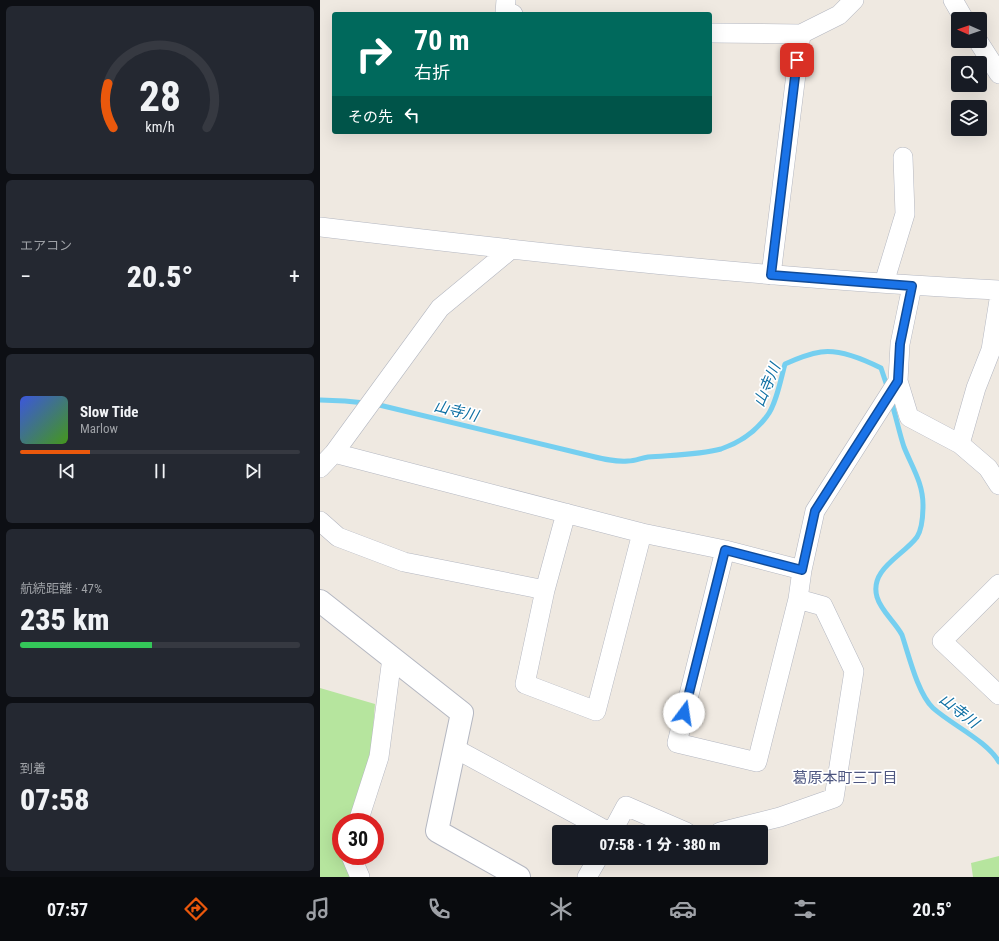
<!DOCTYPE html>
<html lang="ja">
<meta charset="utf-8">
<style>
:root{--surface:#171b24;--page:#242831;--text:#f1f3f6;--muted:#9ea1a6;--line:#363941;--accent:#ea580c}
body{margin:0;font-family:"Roboto Condensed","Noto Sans JP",sans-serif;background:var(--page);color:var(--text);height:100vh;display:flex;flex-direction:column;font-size:15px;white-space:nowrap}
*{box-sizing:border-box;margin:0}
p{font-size:13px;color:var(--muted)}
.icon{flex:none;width:22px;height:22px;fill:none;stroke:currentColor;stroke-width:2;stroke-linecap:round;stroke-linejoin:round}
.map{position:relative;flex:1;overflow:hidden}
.panel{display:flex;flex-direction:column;gap:6px;padding:6px;background:#0d0f14;width:320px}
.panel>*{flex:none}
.banner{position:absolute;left:12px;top:12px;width:380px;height:122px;border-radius:4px;box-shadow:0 4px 16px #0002;background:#00695c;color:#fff;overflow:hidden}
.needle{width:26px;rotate:272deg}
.buttons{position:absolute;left:631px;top:12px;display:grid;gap:8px}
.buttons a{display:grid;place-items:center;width:36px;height:36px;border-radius:4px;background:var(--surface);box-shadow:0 4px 16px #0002;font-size:20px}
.speed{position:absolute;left:12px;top:813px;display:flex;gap:8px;font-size:20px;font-weight:700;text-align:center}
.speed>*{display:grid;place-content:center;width:52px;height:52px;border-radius:50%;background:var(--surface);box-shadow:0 4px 16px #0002;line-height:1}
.speed .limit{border:6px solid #d22;background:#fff;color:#111}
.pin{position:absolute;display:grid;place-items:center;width:34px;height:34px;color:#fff;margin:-17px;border-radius:8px;box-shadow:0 2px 6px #0006}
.me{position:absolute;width:44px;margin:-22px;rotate:14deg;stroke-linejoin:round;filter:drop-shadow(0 0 3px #0008)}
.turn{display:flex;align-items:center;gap:14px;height:84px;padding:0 16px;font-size:18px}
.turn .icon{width:52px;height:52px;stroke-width:2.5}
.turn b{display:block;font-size:28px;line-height:34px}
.then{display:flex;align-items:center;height:38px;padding:0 16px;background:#0003;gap:8px;font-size:15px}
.big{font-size:30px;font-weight:800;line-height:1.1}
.panel .tile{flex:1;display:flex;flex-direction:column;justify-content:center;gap:6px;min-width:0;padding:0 14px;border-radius:6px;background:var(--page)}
.panel .dial{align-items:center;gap:0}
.dial svg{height:104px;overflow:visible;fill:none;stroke:var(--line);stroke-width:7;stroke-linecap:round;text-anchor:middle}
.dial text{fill:var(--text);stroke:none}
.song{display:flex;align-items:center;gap:12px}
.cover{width:48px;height:48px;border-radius:6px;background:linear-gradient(135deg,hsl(230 70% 55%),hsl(100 70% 35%))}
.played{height:4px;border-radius:2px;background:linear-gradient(90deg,var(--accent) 25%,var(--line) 25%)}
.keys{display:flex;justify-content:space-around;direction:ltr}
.heat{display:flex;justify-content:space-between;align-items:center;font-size:22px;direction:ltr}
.charge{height:6px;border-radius:3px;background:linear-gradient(90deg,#34c759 47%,var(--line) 0)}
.trip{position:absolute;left:232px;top:825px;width:216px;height:40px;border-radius:4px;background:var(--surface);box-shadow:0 4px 16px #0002;font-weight:800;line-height:40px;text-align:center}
.tabs{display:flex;height:64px;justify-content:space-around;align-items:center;background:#090b0e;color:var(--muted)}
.tabs .icon{width:28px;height:28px}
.tabs .active{color:var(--accent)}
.tabs b{font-size:18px;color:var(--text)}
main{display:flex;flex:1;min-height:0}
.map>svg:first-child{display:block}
.green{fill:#b6e59e}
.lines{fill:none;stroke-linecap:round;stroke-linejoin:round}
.stream{stroke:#75cff0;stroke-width:5}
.street-casing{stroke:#b4b7c1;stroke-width:20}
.secondary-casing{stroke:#b4b7c1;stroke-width:24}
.street{stroke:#fff;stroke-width:19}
.secondary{stroke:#fff;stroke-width:22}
.route-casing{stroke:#114b97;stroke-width:10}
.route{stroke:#1a73e8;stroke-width:7}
.labels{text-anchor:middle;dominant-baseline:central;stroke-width:3.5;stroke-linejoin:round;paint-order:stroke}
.water-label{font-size:15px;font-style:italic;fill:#0d6fa3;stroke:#fff}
.neighbourhood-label{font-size:15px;fill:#4d5680;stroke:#fff}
</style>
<main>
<section class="panel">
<div class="tile dial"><svg viewBox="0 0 100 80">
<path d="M14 69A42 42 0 1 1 86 69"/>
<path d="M14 69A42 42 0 0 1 10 35" stroke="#ea580c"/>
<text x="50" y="56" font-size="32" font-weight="700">28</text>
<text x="50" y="72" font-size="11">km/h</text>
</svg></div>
<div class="tile"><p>エアコン</p>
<div class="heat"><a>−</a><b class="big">20.5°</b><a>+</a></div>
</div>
<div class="tile">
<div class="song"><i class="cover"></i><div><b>Slow Tide</b><p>Marlow</p></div></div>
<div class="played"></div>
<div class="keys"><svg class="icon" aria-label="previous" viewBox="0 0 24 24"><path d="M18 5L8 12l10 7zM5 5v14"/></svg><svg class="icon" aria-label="pause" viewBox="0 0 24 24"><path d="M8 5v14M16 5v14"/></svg><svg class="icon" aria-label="next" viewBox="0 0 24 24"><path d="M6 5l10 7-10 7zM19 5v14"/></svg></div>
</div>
<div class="tile"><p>航続距離 · 47%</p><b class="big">235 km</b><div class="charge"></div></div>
<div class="tile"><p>到着</p><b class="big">07:58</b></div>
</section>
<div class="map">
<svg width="679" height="877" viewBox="0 0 679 877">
<rect width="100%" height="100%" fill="#efe9e1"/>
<path class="green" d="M0,688L55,704L46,822H21V856H43L41,877H0Z
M679,856V877H653L651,863Z"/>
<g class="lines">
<path class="stream" d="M0,400L25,401L45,403
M571,401C576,416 579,432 584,447C592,467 603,483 603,505C603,514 602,529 597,537C583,556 549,569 557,597C561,611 575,622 582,635C589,656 598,694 613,708C632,725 667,741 679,762
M55,404L271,456C283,459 295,462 308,461C315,461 321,458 328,457C351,455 379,455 401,449C419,443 436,431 447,416C456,405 461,378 465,364C476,359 488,354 501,352C520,349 545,360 561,368L568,389"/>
<defs>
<path id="street" d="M186,0L185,13L193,14
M633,0L644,19
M390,33L481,34L519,15L534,0
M658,41L679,74
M0,227C226,254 452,279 679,290
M451,275L481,34
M564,283L585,214L583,157
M578,381L589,417L640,444L656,388L671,350L679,300
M640,444L668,468L679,485
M14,453L322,533L405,550L482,570
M0,468L14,453L120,308L190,250
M0,521L18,537L84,562L225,590L205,684L276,711L322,533
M405,550L357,743L437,762L478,599
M679,584L622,641L679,695
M225,590L246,513
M134,748L289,832
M38,822L59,757L72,658
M292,832L306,806L366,832
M400,832L460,817L514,798L534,671L503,606L478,599L482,570L495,511L578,381L580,344L592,286
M31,856L40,877
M267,877L278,858"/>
<path id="secondary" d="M0,601L142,713L117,831L199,877"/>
</defs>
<use href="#street" class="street-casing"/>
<use href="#secondary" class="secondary-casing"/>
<use href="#street" class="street"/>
<use href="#secondary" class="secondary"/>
</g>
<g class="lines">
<defs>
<path id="route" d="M364,713L405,550L482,570L495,511L578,381L580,344L592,286L451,275L477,60"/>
</defs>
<use href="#route" class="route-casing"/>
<use href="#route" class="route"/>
</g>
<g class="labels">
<g class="water-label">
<text transform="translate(447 385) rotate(-67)">山寺川</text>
<text transform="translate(136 411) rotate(14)">山寺川</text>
<text transform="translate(639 711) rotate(38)">山寺川</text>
</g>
<g class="neighbourhood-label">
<text x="525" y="778">葛原本町三丁目</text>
</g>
</g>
</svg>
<div class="buttons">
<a><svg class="needle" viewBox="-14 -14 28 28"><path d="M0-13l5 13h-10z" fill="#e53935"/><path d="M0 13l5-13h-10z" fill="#9ea1a6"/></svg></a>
<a><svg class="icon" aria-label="search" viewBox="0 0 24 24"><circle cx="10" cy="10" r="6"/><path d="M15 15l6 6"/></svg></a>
<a><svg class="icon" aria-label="layers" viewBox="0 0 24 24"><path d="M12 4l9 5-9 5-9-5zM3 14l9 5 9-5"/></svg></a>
</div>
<div class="speed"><div class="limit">30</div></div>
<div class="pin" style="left:477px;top:60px;background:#d93025"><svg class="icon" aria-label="arrive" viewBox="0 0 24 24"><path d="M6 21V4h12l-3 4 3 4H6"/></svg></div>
<svg class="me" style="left:364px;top:713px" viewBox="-20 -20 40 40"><circle r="19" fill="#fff"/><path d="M0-13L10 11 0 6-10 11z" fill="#1a73e8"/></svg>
<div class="trip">07:58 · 1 分 · 380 m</div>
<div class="banner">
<div class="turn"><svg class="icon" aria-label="right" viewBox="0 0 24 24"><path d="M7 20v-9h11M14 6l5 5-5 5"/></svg><div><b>70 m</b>右折</div></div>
<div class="then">その先<svg class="icon" aria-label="left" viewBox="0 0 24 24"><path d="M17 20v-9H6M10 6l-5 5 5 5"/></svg></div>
</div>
</div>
</main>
<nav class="tabs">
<b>07:57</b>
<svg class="icon active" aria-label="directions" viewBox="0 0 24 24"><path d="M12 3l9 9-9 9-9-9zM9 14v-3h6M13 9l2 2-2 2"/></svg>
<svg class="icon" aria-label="music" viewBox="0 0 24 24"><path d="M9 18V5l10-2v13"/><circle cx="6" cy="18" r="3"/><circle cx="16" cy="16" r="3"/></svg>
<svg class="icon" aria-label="phone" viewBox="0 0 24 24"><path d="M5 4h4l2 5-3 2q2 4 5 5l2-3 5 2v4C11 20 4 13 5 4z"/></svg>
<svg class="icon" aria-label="climate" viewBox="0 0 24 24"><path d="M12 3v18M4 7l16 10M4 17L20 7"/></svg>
<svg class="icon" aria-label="car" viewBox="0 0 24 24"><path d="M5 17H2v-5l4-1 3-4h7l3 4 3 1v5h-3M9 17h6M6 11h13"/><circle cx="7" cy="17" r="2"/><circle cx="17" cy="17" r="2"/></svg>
<svg class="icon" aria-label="filters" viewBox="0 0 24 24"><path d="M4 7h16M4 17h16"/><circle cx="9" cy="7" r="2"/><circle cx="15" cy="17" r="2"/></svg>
<b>20.5°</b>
</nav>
